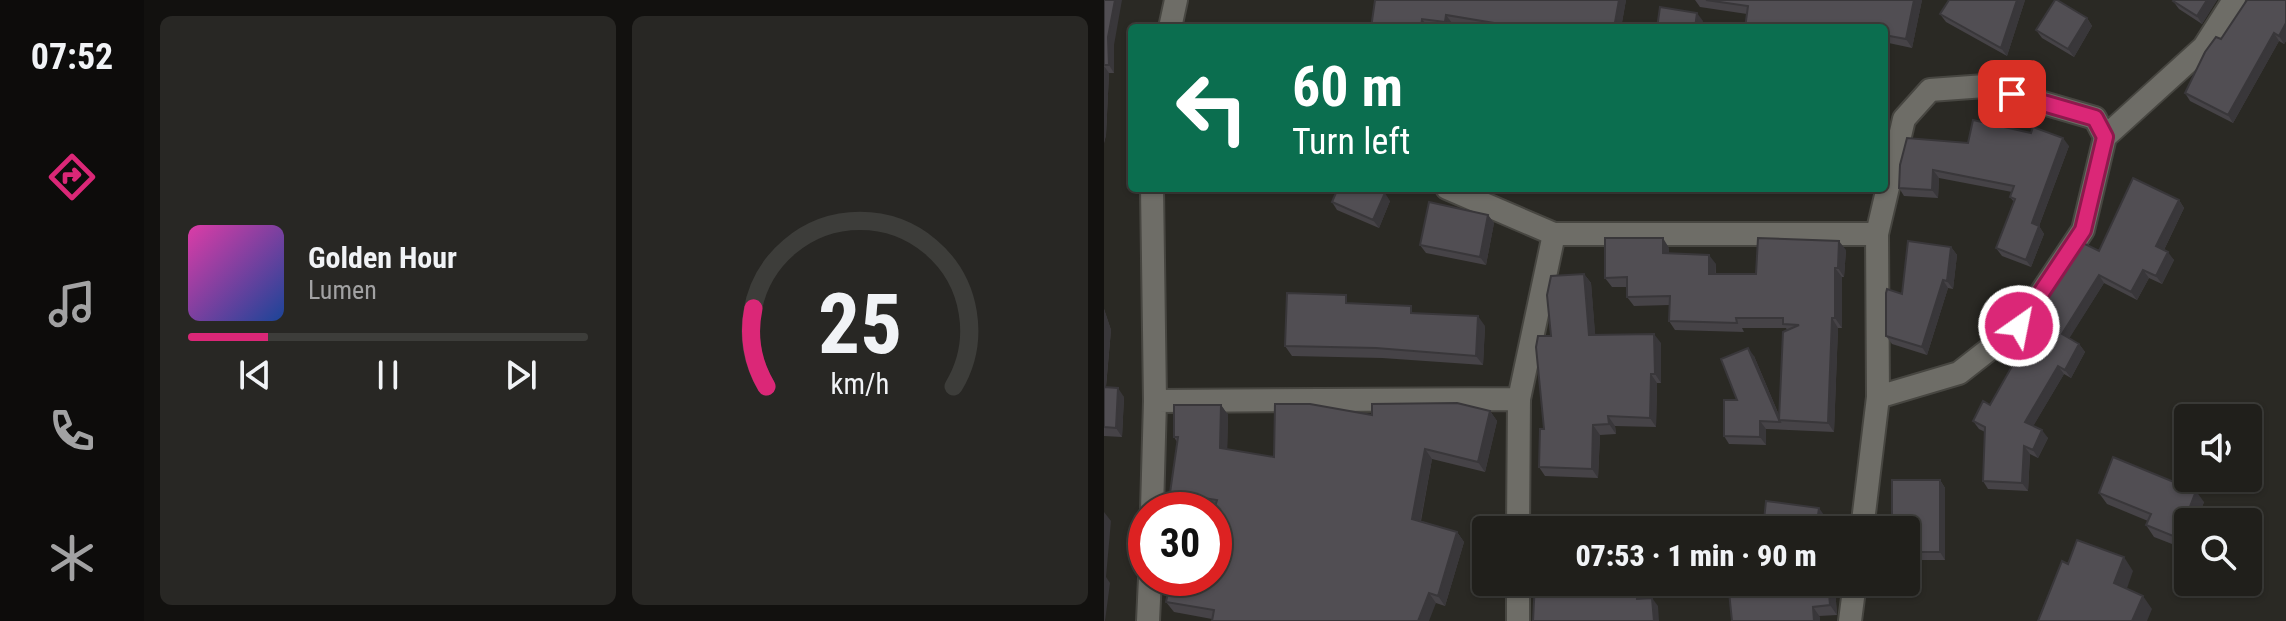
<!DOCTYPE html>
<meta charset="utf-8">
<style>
:root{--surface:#201f1b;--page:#282724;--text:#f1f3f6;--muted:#a2a2a3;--line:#3d3d3a;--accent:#db2777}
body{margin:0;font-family:"Roboto Condensed",sans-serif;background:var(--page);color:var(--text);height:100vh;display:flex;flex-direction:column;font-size:30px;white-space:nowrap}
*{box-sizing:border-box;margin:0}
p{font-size:26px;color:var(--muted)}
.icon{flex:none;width:44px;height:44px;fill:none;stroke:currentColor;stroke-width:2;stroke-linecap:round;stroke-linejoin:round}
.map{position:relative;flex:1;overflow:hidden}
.sheet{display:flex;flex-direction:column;gap:16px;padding:16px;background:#12110f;width:960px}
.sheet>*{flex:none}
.hud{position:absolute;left:24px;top:24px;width:760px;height:168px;border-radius:8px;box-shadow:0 2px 6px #0004,0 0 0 2px var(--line);background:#0b6e4f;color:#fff;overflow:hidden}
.controls{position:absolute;left:1070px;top:404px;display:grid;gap:16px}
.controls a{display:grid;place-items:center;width:88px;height:88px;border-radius:8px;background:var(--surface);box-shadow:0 2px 6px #0004,0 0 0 2px var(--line);font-size:40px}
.speed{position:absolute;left:24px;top:492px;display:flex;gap:16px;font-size:40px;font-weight:700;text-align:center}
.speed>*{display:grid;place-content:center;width:104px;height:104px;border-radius:50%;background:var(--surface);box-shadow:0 2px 6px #0004,0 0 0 2px var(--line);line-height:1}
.speed .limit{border:12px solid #d22;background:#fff;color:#111}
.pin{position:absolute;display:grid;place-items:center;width:68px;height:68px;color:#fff;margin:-34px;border-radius:16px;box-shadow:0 4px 12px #0006}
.me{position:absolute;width:88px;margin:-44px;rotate:33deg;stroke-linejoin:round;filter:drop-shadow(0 0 6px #0008)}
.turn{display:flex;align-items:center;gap:28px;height:168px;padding:0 32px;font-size:36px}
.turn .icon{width:104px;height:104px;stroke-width:2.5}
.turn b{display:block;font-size:56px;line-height:68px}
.sheet .tile{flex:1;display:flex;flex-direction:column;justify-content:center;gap:12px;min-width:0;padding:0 28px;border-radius:12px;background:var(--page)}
.sheet .dial{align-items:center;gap:0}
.dial svg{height:208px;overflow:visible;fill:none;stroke:var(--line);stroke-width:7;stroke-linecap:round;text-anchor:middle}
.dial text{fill:var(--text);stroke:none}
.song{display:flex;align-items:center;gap:24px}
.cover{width:96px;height:96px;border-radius:12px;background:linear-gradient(135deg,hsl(320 70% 55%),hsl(220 70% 35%))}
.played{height:8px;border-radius:4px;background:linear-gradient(90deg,var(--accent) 20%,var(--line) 20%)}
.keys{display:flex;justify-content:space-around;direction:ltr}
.sheet .tiles{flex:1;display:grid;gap:16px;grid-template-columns:repeat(2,1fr)}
.trip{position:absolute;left:368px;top:516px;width:448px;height:80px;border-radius:8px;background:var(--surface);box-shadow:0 2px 6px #0004,0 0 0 2px var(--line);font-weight:800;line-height:80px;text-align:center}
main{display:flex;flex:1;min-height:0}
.menu{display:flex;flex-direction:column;width:144px;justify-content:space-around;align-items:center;background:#0d0c0b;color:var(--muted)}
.menu .icon{width:56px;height:56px}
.menu .active{color:var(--accent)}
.menu b{font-size:36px;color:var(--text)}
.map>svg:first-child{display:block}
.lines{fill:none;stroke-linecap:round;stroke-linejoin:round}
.minor-casing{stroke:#474641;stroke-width:26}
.minor{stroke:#6e6d67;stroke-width:22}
.wall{fill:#464347}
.shaded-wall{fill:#39373a}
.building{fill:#514e53;stroke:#39373a;stroke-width:2}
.route-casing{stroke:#8e194d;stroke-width:20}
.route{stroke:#db2777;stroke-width:14}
</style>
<main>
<nav class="menu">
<b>07:52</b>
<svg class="icon active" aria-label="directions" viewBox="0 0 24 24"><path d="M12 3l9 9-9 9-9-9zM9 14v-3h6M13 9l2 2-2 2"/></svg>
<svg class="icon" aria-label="music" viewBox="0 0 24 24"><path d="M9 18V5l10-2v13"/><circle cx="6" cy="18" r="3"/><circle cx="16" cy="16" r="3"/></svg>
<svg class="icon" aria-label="phone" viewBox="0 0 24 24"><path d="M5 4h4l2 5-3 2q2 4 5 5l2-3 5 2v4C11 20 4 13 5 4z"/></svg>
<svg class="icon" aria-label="climate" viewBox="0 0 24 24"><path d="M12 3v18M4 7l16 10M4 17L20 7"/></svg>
</nav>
<section class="sheet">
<div class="tiles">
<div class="tile">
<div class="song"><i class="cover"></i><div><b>Golden Hour</b><p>Lumen</p></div></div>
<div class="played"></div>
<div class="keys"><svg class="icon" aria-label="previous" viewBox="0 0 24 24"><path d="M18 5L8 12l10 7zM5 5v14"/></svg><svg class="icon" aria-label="pause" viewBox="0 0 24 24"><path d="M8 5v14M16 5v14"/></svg><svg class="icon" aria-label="next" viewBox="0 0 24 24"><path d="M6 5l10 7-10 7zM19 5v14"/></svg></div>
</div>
<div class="tile dial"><svg viewBox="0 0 100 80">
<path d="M14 69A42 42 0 1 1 86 69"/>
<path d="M14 69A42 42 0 0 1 9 39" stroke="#db2777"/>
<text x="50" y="56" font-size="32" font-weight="700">25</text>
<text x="50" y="72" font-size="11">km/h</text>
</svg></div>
</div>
</section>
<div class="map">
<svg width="1182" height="621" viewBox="0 0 1182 621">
<rect width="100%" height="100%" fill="#2a2924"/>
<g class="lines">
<defs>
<path id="minor" d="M66,28L72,0
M343,188L450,234
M774,397L855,373L915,326L979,230L1001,137L1100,47L1130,0
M51,401L415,399
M48,510L51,401L48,188
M414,530L415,399L450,234H773
M758,530L774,397L773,234L800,119L826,90L881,86L991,118L1001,137
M44,621L46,578
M414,621V582
M746,621L751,582"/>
</defs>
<use href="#minor" class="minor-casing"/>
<use href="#minor" class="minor"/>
</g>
<path class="wall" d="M0,0L10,45V73H5L2,135L0,143Z
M271,0H522L517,28H376L348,23L347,28H330L324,27Z
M591,0H818L808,48L780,42V28H641L643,14L596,7Z
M845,0H921L903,56L842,22L836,14Z
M1070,0H1113L1098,24L1075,9L1069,1Z
M1182,0V41L1180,44L1175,41L1129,123L1086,101L1081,93L1117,39Z
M983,18L988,26L970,57L938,38L932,30Z
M864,143L965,146L935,226L940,234L927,267L898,256L892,248L910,202L906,197L908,192L835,178L834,198L800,196L795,188Z
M537,188H625L624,191L577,189V192Z
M701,188H734V193L704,192Z
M1075,200L1080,208L1060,250L1070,260L1058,284L1045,278L1033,300L1000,283L965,338L975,344L981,352L967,378L960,374L929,426L944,438L934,458L926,454L924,491L884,489L879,481L881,432L875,429L869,421L886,405L944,303L940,298L995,251Z
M286,201L275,228L233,210L228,202Z
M384,215L390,223L382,265L322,253L316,245Z
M847,247L853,255L849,289L844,288L823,355L788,344L782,336L798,294Z
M565,248V253L612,264V274H652L742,250L740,277H738V328H734L730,432L662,429V445L625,444L620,436L650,356L675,415L683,330L682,328H638L640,332L571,330L565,321V305L530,306L523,297V287H508L501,278Z
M480,274L487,283L491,335L557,343V383H553L552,427L511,426L512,434L496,435L494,478L441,476L435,467L440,429Z
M248,303L312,313L381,326L379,365L278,358L188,356L181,346Z
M0,309L7,330L2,387L20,397L18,437L0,436Z
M117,405L124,415L123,450L170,457L268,415L386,411L393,421L381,472L328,459L317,521L353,532L360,542L341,606L332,603L108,619L70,612L62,602L110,578V509L73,503L66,493L73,442L70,437Z
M836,480L841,488V560H802V530Z
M995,493L1100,502L1092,522H1084V543L1081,549L1050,537L1042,525L1044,521L1003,504Z
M658,582L659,585L731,588L733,615L628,621Z"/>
<path class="shaded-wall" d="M11,0H18L10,45V73L5,65L4,37Z
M515,0H522L517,28H510Z
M810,0H818L808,48L802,39Z
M913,0H921L903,56L897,48Z
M1103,0H1113L1098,24L1093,16Z
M593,13L599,21L598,28H591Z
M342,15L348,23L347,28H345L341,22Z
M983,18L988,26L970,57L964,49Z
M318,19L324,27V28H317Z
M1182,23V41L1180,44L1175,36Z
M1170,33L1175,41L1129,123L1124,115Z
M0,66L5,73L2,135L0,143Z
M959,138L965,146L933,231L928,223Z
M829,170L835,178L834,198L828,190Z
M281,193L286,201L275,228L269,220Z
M1075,200L1080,208L1058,254L1052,246Z
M384,215L390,223L382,265L376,257Z
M935,226L940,234L927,267L922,260Z
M559,238L565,248V263L559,253Z
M735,241L742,250L740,277L734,268Z
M847,247L853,255L849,289L843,281Z
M1064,252L1070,260L1058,284L1052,276Z
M605,255L612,264L611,283L605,274Z
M731,268L738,277V328L731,318Z
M1039,270L1045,278L1033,300L1027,292Z
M480,274L487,283L492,344L485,335Z
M995,275L1000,283L963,342L958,334Z
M839,280L844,288L823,355L818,347Z
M0,309L7,330L1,396L0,394Z
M374,316L381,326L379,365L372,356Z
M728,318L734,328L730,432L724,423Z
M550,334L557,343V383L551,374Z
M975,344L981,352L967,378L961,370Z
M644,348L650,356L677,420H675Z
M954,366L960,374L927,430L921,422Z
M547,374L553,383L552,427L546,418Z
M14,388L20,397L18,437L12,428Z
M117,405L124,415L123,459L116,448Z
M386,411L393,421L381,472L374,462Z
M504,416L511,426L512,434L505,424Z
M656,421L662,429V445L656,437Z
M489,425L496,435L494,478L488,469Z
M938,430L944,438L934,458L929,450Z
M920,446L926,454L924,491L918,483Z
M321,449L328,459L315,529L308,519Z
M836,480L841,488V560L836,552Z
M1092,491L1100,502L1092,522H1084V543L1081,549L1074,538Z
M715,508L720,515L719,530H712Z
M0,512L7,521L2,577L6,583L1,621H0Z
M353,532L360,542L341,606L334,596Z
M1020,557L1029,571L1020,597L1010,583Z
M533,582H535L539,587V607L533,599Z
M724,582H727L731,588L733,615L726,605Z
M325,593L332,603L325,621H314Z
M1039,596L1048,609L1043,621H1028Z
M548,598L554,606L555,621H550Z
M709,607L716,617V621H710Z"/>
<path class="building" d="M0,0H11L4,37L5,65H0Z
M271,0H515L510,28H420L342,15L341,22L318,19L317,28H267Z
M602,0H810L802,39L780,35V28H749L743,27V28H641L644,6Z
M845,0H913L897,48L836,14Z
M951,0H953L983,18L964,49L932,30Z
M1070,0H1103L1093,16L1069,1Z
M1143,0H1182V23L1175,36L1170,33L1124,115L1081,93L1101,52L1112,37L1117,39Z
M556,7L593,13L591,28H553Z
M869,120L927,133L929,127L959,138L928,223L935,226L922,260L892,248L911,199L906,197L910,186L829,170L828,190L795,188L796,165L803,138L864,143Z
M1029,178L1075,200L1052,246L1064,252L1052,276L1039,270L1027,292L995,275L958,334L975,344L961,370L954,366L921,422L938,430L929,450L920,446L918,483L879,481L881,427L869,421L879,401L886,405L945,301L940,298L977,242L995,251Z
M234,188H258L281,193L269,220L228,202Z
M325,202L384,215L376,257L316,245Z
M501,238H559V253L605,255V274H652L654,238L735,241L734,268H731V318H728L724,423L675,420L679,332L695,325L679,324V318H632L633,323L565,321L566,296L523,297V277L501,278Z
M804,241L847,247L843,281L839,280L818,347L782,336V293L783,289L798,294Z
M480,274L485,335L550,334L551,374H547L546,418L504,416L505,424L489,425L488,469L435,467L436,429H440L432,347L434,336H447L443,295L447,276Z
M183,293L242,295V303L307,306V313L374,316L372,356L272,348L181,346Z
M644,348L676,422L656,421V437L620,436V400H633L617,359Z
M0,387L14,388L12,428L0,427Z
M353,403L386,411L374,462L321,449L308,519L353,532L334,596L325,593L314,621H108L110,610L62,602L67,578H110V510L113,500L66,493L74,437H70V405H117L116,448L170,457L171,404H206L268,415V404Z
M1009,457L1092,491L1074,538L1042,525L1047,514L995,493Z
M788,480H836V552H802V530H782V526H788Z
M662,501L715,508L712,530H659Z
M973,540L1020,557L1010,583L1039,596L1028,621H934L958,561L964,564Z
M431,582H533V599L548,598L550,621H429Z
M624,582H653V586L689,582H724L726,605L709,607L710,621H628Z"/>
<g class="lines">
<defs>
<path id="route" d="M908,94L991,118L1001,137L979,230L915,326"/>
</defs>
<use href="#route" class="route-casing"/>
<use href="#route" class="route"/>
</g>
</svg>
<div class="controls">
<a><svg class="icon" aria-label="sound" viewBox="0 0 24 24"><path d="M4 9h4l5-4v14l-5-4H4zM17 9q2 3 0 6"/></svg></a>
<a><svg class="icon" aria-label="search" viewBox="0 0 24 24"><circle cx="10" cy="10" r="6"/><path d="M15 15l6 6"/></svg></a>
</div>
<div class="speed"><div class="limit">30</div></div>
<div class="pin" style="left:908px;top:94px;background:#d93025"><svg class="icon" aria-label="arrive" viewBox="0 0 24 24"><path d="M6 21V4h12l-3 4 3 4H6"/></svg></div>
<svg class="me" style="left:915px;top:326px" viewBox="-20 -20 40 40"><circle r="17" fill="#db2777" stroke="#fff" stroke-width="3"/><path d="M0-11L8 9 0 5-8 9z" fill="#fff"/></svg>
<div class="trip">07:53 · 1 min · 90 m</div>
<div class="hud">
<div class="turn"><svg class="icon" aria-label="left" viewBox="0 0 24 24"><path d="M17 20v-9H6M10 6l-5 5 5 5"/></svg><div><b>60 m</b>Turn left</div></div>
</div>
</div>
</main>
